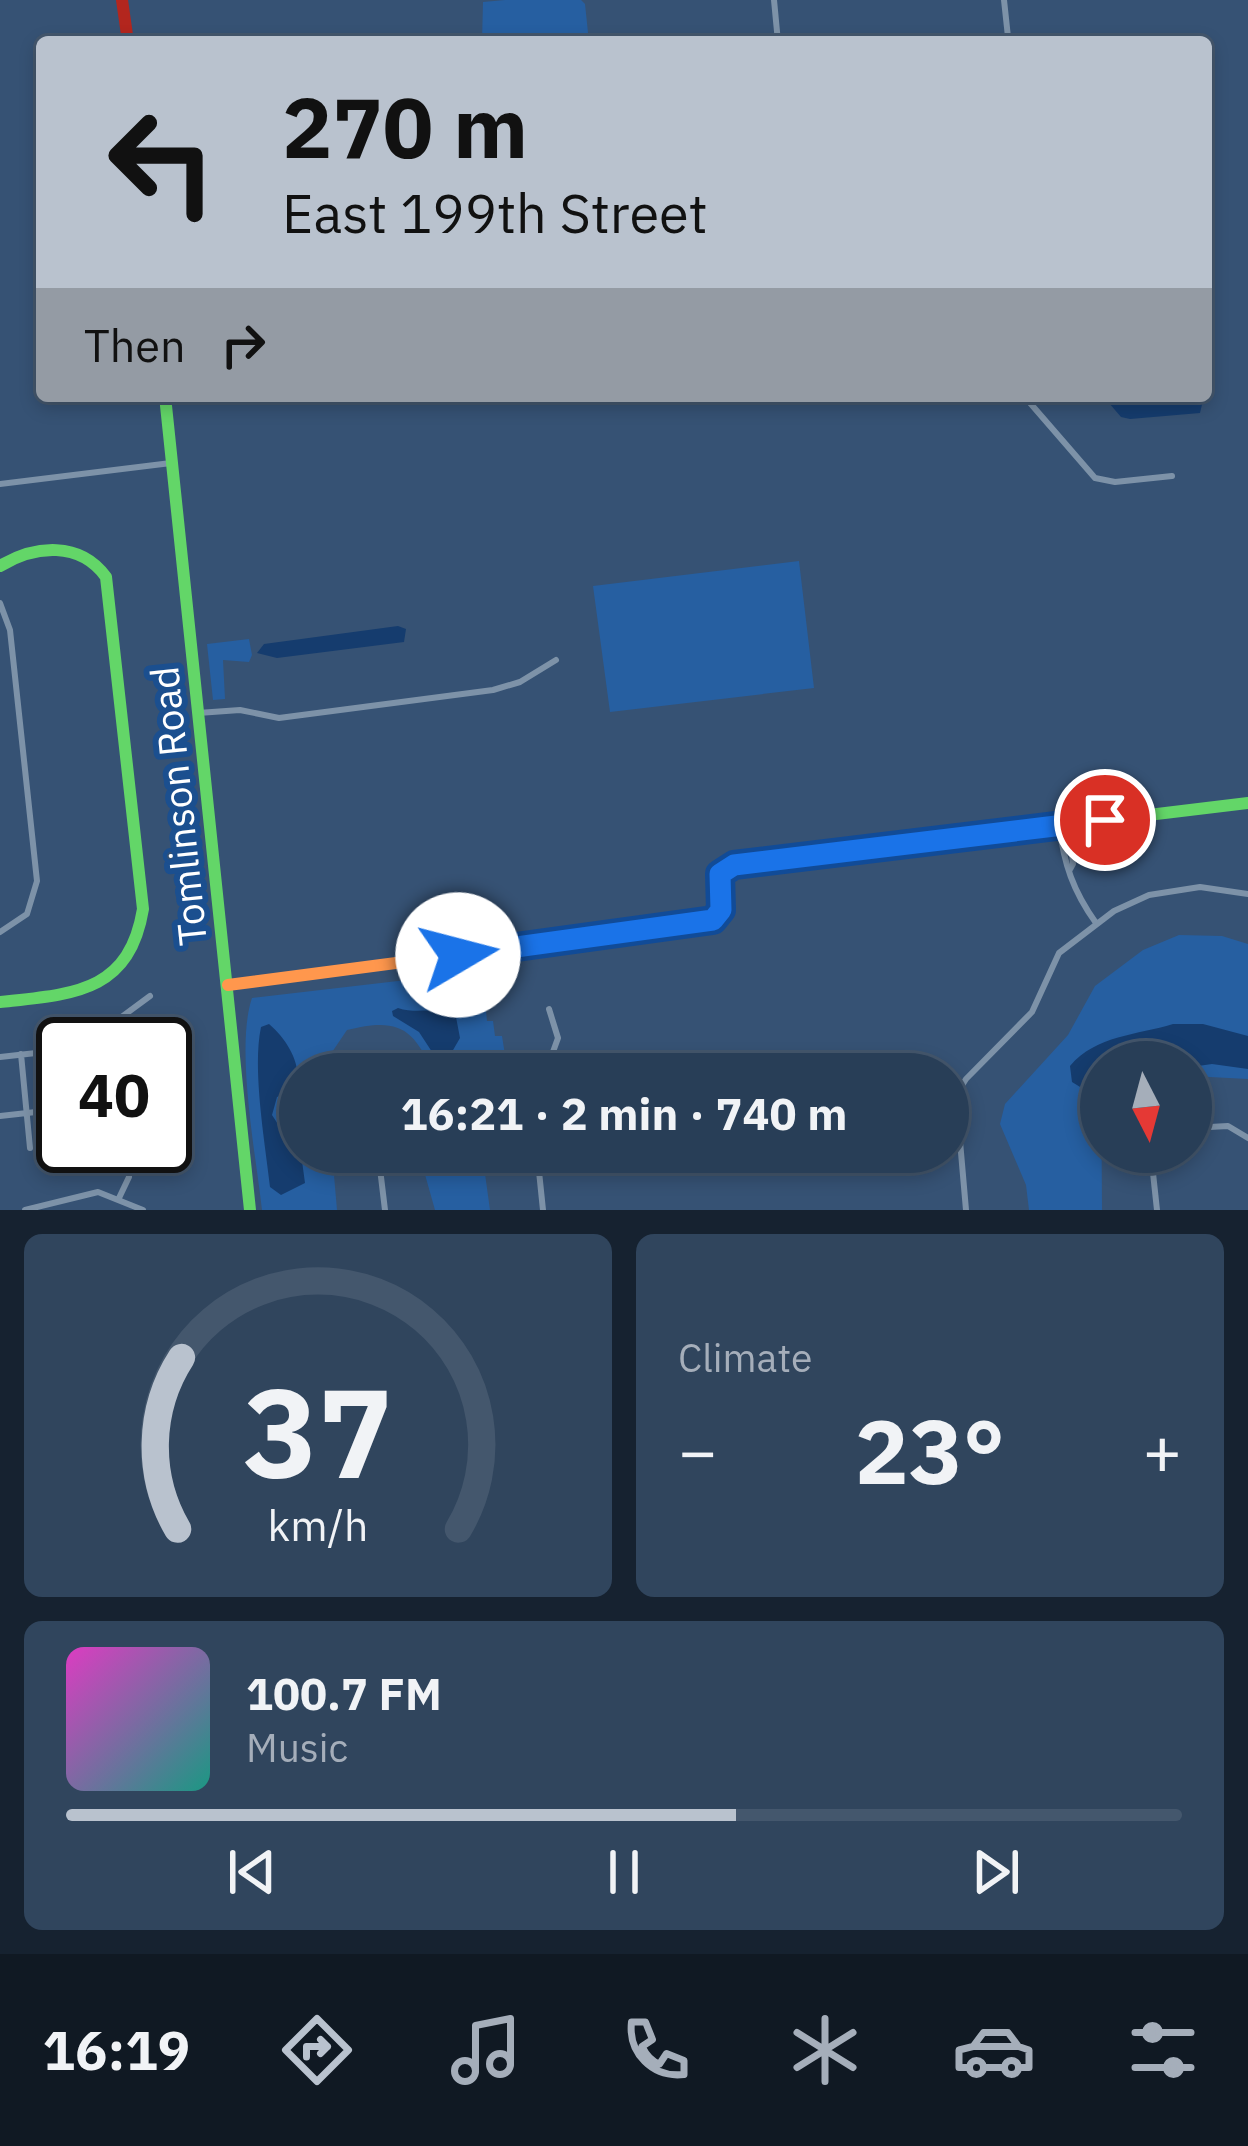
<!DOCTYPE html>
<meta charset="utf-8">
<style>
:root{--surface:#283e57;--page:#30455d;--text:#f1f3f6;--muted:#a5aeba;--line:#44576d;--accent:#b9c2ce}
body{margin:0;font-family:"IBM Plex Sans",sans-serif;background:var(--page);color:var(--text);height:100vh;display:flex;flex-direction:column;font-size:45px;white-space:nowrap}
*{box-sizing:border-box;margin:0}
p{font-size:39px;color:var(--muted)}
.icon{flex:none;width:66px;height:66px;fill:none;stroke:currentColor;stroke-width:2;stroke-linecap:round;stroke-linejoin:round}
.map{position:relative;height:1210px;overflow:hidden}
.details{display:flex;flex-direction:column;gap:24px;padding:24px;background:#162230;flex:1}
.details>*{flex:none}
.top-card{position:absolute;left:36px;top:36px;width:1176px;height:366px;border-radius:12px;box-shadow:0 6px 18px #0003,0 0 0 3px var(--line);background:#b9c2ce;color:#111;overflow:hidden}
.needle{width:78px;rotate:174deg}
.controls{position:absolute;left:1080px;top:1041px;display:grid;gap:24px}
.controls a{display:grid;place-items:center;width:132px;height:132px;border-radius:50%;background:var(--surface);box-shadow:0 6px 18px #0003,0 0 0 3px var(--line);font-size:60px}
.speed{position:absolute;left:36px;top:1017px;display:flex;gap:24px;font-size:60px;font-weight:700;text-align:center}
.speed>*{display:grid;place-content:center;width:156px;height:156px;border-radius:50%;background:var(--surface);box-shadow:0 6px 18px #0003,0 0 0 3px var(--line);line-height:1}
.speed .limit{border:6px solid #111;border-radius:18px;background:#fff;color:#111}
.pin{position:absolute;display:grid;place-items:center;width:102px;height:102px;color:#fff;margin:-51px;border:6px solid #fff;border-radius:50%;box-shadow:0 3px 12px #0007}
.me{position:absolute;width:132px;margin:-66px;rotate:82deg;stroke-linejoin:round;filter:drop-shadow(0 0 9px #0008)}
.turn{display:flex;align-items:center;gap:42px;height:252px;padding:0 48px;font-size:54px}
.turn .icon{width:156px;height:156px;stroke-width:2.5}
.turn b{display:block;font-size:84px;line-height:102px}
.then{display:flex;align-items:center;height:114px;padding:0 48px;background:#0003;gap:24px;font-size:45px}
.big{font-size:90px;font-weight:700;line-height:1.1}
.details .widget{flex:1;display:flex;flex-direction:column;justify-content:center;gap:18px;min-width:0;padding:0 42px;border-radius:18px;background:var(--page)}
.details .dial{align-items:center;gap:0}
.dial svg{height:312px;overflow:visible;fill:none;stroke:var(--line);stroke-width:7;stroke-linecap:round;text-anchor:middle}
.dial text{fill:var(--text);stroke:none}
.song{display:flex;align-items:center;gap:36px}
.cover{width:144px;height:144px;border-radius:18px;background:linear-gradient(135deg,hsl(310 70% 55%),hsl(170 70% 35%))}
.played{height:12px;border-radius:6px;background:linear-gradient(90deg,var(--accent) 60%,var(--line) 60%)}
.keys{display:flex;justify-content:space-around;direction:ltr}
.heat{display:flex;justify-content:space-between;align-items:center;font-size:66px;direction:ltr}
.details .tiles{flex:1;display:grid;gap:24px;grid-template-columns:1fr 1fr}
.widget:last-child{grid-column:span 2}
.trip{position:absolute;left:279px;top:1053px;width:690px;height:120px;border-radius:60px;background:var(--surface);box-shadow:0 6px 18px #0003,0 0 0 3px var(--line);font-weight:700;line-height:120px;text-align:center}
.tabs{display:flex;height:192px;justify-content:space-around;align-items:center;background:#101923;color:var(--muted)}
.tabs .icon{width:84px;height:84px}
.tabs .on{color:var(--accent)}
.tabs b{font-size:54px;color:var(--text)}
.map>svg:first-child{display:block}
.green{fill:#265fa1}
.water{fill:#153c6e}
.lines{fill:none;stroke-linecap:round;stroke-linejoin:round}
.street{stroke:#7d92a8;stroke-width:6}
.fast{stroke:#63d668;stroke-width:12}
.slow{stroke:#ff974d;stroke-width:12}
.jam{stroke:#b3261e;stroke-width:12}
.route-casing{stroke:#114b97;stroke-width:30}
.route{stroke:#1a73e8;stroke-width:21}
.labels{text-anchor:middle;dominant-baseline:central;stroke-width:12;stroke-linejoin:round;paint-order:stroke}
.street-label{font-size:39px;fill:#fff;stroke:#1b4f8f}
</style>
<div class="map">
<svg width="1248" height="1210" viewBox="0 0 1248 1210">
<rect width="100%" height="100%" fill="#365274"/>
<path class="green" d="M505,0H581L585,4L589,42H482L483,2Z
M799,561L814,688L610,712L593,586Z
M249,639L252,655L249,662L223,660L225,699L213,700L207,644Z
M1179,935L1222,936L1248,944V1079L1191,1076V1062H1101L1102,1210H1029L1026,1185L1000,1124L1005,1104L1068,1035L1095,986L1143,950Z
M501,969L492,998L485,1000L487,1021H493L495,1036H502L505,1055L497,1074H433C414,1025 395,1018 347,1030L326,1061L327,1074H300V1152H332L337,1210H262C256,1155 235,1048 252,998Z
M423,1152H482L490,1210H435L422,1164Z"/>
<path class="water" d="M1103,396H1204L1200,413L1130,419L1121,417Z
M398,626L406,629L404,642L277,658L257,653L264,644Z
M398,1008C418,1015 437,1005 456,1017L460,1038L449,1057L436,1058L419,1032L393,1016L392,1011Z
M269,1024C288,1040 302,1065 297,1089L277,1097L272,1115L302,1161L305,1183L281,1195L270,1187C265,1142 252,1070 261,1027Z
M1173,1024H1203L1248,1036V1069L1212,1064L1191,1067V1062H1101V1090H1085L1072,1082L1070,1066C1096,1035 1138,1035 1173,1024Z"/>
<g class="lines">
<path class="street" d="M774,0L778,42
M959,42L1008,37L1004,0
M1024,396L1095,478L1115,482L1172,476
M0,484L171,463
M0,603L10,630L37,881L27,914L0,932
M198,713L240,710L279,718L493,690L520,682L556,660
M1069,824L1073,864L1069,871
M1059,825C1064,864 1073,891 1096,923
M104,1031L114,1044
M85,1044L150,996
M21,1054L30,1148
M0,1057L63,1050
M545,1074L558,1038L549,1009
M0,1116L63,1109
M1191,1128L1228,1126L1248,1138
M78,1146V1147
M378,1152L385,1210
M537,1152L543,1210
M119,1198L129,1177L128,1146
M25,1210L98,1192L143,1210
M966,1210L956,1095L966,1079L1032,1012L1059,953L1114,911L1149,895L1200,887L1248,894
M1157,1210L1153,1173L1158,1152"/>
<path class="fast" d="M165,396L250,1210
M0,566C35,545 80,541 106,577L143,909C129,993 73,994 0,1002
M750,863L1248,803"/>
<path class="slow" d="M228,985L709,922L721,910L720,875L734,865L750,863"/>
<path class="jam" d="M122,0L128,42"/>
</g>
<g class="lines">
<defs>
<path id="route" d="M458,955L713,920L721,910L720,874L734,865L1105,820"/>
</defs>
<use href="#route" class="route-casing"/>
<use href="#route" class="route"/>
</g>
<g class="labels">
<g class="street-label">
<text transform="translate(178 806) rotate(-96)">Tomlinson Road</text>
</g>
</g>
</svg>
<div class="controls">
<a><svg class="needle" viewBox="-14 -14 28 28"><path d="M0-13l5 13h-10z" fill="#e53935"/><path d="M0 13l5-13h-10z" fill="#a5aeba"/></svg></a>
</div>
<div class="speed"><div class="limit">40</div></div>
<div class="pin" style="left:1105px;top:820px;background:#d93025"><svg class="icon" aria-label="arrive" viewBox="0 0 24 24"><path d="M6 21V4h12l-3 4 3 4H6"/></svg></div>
<svg class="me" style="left:458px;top:955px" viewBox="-20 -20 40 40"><circle r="19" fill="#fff"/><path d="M0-13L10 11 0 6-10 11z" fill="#1a73e8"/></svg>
<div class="trip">16:21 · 2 min · 740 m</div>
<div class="top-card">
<div class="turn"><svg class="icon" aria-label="left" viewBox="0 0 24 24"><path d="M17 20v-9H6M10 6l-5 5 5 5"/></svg><div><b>270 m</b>East 199th Street</div></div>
<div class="then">Then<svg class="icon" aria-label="right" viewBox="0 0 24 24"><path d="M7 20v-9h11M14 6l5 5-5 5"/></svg></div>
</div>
</div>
<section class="details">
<div class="tiles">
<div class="widget dial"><svg viewBox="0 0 100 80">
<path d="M14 69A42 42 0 1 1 86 69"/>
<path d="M14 69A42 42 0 0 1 15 25" stroke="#b9c2ce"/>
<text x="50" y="56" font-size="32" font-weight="700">37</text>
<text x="50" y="72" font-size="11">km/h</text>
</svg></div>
<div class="widget"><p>Climate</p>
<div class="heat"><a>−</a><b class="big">23°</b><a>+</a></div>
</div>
<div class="widget">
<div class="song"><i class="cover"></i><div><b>100.7 FM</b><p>Music</p></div></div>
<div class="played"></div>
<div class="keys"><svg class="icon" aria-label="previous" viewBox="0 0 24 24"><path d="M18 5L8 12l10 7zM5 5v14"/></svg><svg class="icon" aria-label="pause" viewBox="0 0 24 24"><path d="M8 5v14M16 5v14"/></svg><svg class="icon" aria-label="next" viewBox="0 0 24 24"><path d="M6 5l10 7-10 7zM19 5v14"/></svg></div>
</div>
</div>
</section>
<nav class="tabs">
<b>16:19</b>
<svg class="icon on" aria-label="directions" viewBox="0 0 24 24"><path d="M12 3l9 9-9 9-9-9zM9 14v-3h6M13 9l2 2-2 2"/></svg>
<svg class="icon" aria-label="music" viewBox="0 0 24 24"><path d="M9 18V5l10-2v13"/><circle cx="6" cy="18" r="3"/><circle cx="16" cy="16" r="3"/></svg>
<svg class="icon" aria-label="phone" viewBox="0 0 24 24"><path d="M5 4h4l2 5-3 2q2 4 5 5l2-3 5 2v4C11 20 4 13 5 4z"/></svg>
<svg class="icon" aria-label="climate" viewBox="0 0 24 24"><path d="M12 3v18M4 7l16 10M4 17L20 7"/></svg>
<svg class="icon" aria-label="car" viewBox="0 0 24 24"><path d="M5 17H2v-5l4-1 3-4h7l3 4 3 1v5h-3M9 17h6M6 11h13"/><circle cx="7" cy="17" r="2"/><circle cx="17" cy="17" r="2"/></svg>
<svg class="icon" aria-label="filters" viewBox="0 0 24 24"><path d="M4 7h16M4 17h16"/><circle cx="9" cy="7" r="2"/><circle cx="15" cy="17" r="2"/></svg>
</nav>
